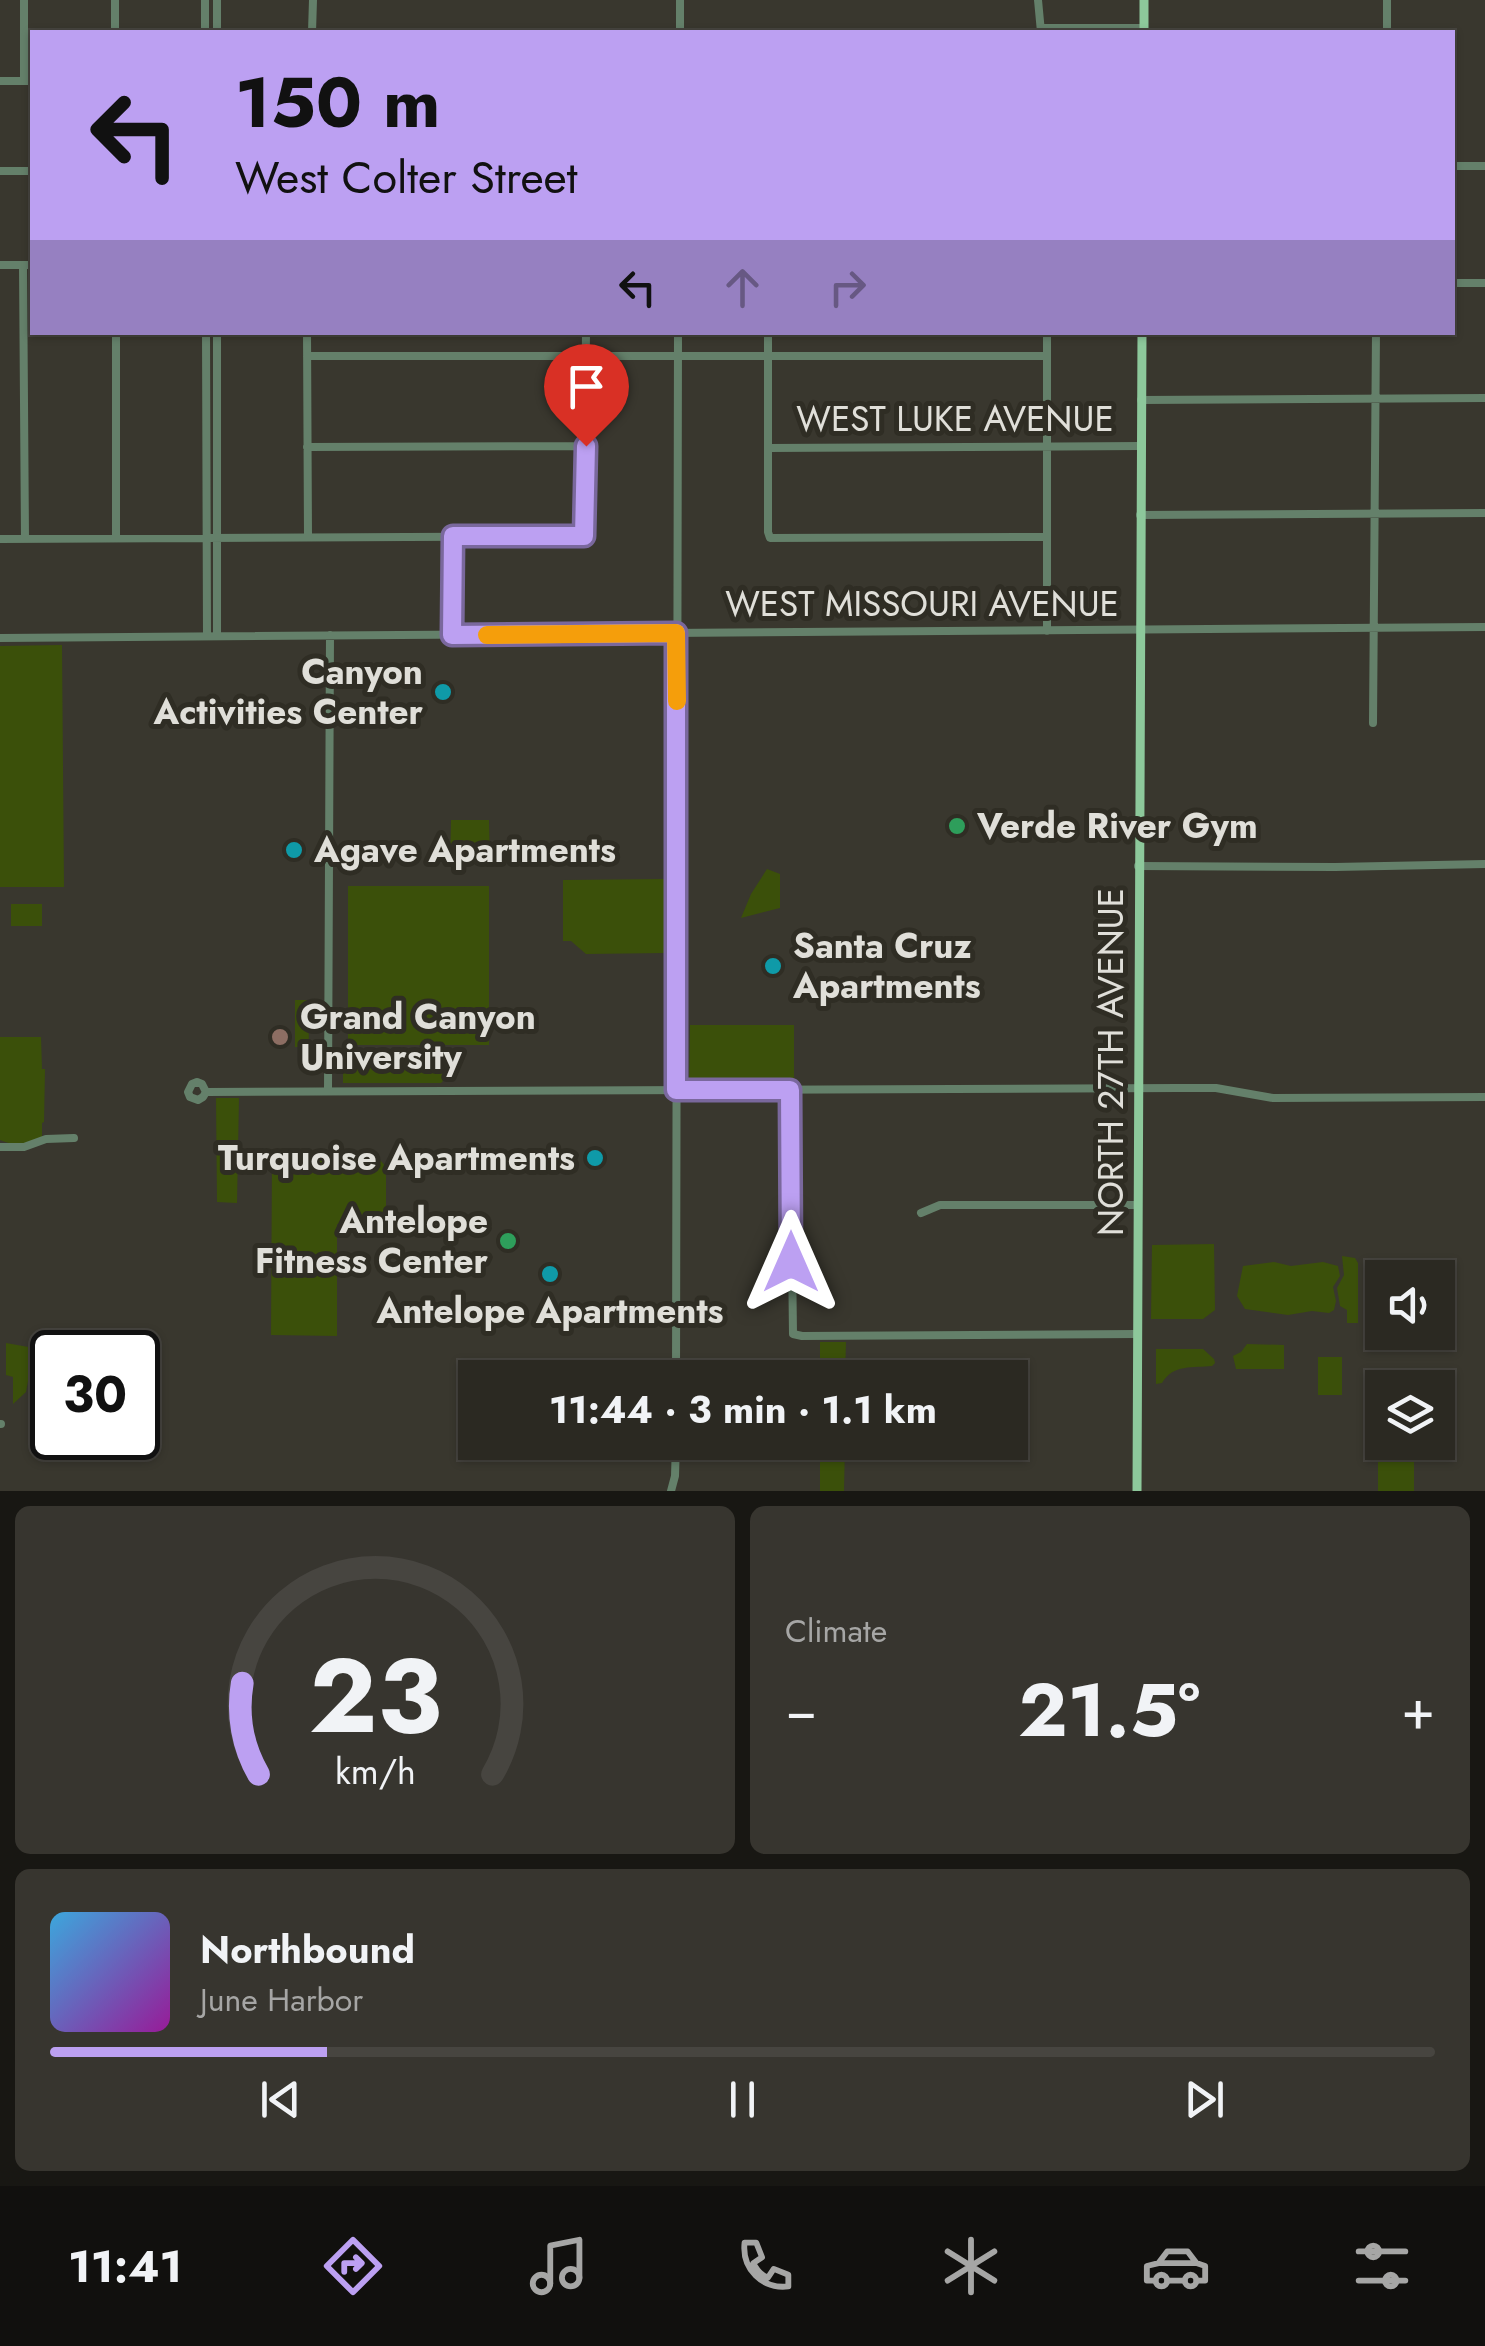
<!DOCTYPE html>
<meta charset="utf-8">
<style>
:root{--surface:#2b2922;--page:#37352f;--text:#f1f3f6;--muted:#a6a6a5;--line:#474540;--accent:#bca0f2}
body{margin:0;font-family:Jost,sans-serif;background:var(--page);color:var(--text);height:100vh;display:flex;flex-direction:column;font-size:38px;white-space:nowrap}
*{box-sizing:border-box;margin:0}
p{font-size:32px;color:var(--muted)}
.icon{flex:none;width:55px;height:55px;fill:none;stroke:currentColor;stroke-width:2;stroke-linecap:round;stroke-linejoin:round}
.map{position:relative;height:1491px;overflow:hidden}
.side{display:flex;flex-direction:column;gap:15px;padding:15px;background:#181713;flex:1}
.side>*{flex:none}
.top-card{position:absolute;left:30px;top:30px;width:1425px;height:305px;border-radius:0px;box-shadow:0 2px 8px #0004,0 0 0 2px var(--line);background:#bca0f2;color:#111;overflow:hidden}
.buttons{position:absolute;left:1365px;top:1260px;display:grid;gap:20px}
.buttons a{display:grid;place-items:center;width:90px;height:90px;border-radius:0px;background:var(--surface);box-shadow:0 2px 8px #0004,0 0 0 2px var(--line);font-size:50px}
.speed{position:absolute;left:30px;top:1330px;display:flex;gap:20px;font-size:50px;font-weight:700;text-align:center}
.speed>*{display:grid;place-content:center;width:130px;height:130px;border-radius:50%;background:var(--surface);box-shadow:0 2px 8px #0004,0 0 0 2px var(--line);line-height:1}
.speed .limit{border:5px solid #111;border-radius:15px;background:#fff;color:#111}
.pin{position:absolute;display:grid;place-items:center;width:85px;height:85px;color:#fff;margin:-102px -42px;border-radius:50% 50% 50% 0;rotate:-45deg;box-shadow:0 0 10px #0007}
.pin .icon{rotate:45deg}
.me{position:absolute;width:110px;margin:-55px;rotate:0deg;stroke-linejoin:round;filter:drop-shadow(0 0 8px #0008)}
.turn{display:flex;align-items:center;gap:35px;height:210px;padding:0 40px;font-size:45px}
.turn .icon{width:130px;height:130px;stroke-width:2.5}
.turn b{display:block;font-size:70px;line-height:85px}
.lanes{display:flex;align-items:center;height:95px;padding:0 40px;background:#0003;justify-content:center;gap:50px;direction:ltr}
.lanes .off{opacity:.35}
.big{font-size:75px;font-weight:700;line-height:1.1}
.side .card{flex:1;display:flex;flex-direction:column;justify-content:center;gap:15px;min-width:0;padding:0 35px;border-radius:15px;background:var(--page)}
.side .dial{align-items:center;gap:0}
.dial svg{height:260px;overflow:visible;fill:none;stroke:var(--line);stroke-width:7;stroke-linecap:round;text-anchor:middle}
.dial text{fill:var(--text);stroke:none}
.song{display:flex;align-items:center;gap:30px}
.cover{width:120px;height:120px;border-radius:15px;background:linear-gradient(135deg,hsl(200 70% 55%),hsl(300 70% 35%))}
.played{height:10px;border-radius:5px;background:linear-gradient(90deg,var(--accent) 20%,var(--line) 20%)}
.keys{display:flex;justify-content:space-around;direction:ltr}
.heat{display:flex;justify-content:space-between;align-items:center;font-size:55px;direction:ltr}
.side .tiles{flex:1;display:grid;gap:15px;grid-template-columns:1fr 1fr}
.card:last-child{grid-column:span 2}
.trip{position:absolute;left:458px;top:1360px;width:570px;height:100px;border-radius:0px;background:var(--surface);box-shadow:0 2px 8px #0004,0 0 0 2px var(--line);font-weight:700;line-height:100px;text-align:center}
.menu{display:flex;height:160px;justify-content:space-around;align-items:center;background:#11100e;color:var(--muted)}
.menu .icon{width:70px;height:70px}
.menu .active{color:var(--accent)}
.menu b{font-size:45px;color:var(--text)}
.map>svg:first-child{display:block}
.green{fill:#3b500a}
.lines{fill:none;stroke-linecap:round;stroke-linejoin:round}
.minor{stroke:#64806a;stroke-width:8}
.major{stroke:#8dc89b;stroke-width:9}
.route-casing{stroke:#7a689d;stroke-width:25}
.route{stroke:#bca0f2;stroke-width:18}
.slow{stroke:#f59e0b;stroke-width:18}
.culture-dot{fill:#0f9aa8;stroke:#2f2d24;stroke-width:4}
.leisure-dot{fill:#2e9e5b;stroke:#2f2d24;stroke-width:4}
.education-dot{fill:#8d6e63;stroke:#2f2d24;stroke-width:4}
.labels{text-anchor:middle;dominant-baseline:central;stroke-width:10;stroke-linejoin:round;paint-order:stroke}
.street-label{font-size:35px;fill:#e0dfd9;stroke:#2f2d24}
.poi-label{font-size:35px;font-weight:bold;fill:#e0dfd9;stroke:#2f2d24;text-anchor:start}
</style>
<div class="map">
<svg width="1485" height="1491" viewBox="0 0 1485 1491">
<rect width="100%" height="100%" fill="#39372e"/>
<path class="green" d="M62,645L64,887H0V646Z
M451,820H489L490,864H450Z
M767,869L780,874V908L741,918L751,894Z
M666,879V953L586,954L571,941H563V880Z
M348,886H489V1045H348Z
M11,904H42V926H11Z
M295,1000H308L309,1047H295Z
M690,1025H794V1082H689Z
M0,1037H41L42,1069H45L44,1122L42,1123V1137C26,1144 16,1147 0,1140Z
M350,1051L438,1055L443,1062V1081L441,1083H343V1057Z
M216,1098H239L237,1203L217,1202Z
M272,1155H376L386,1167V1223L337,1224V1336L271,1335Z
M1214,1244L1215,1310L1203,1319H1151L1152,1245Z
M1342,1256L1355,1258L1358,1263V1323H1347V1310L1340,1306L1337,1288L1344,1275Z
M1274,1262L1291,1266L1323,1262L1338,1266L1340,1276L1333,1287L1336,1301L1334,1310L1329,1313L1312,1311L1288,1315L1245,1309L1237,1296L1243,1266Z
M820,1342H846L845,1377H820Z
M6,1343L34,1348L26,1392L13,1404V1377L6,1375Z
M1247,1344L1284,1345V1369H1236L1233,1356L1241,1352Z
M1156,1349H1203L1214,1359L1215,1363L1212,1366C1193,1368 1173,1364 1162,1383L1156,1384Z
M1318,1357H1342V1395H1318Z
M1374,1397H1382V1442L1414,1443V1491H1378V1460L1372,1442Z
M820,1443H845L844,1491H820Z"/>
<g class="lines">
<path class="minor" d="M24,0V81
M205,0V32
M217,0V32
M1038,0L1041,32
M1041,28H1144
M115,32V0
M312,32L313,0
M680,32V0
M1387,32V0
M0,81H32
M1452,166H1485
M0,171H32
M0,265H32
M23,265L25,539
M1452,283H1485
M206,332L207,636
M217,332V636
M307,332L308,537
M768,332V532L770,538L1047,537
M307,356H1047
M1141,400L1485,398
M307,447L586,446
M768,448L1141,446
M1140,515L1485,513
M116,538V332
M0,539L584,536L586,332
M1047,631V332
M452,635L453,537
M0,638L1485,627
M1373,723L1376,332
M1138,866L1335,867L1485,864
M790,1090L793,1334L802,1336L1137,1334
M328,1091L330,635
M206,1092L202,1084L197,1082L192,1084L188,1092L190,1097L198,1100L203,1097L206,1092L1178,1088H1216L1273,1098L1485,1097
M0,1147H24L46,1139L74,1138
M921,1213L940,1205H1138
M676,1378L678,332
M0,1424H1
M671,1491L675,1476L676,1442"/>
<path class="major" d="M1144,32V0
M1137,1491L1142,332"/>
</g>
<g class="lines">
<defs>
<path id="route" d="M586,446L584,536H453L452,635L676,633V1090H790L791,1262"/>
</defs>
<use href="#route" class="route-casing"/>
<use href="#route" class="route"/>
<path class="slow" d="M487,635L676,633L677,701"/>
</g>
<g class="culture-dot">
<circle cx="443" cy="692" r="10"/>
<circle cx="294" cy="850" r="10"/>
<circle cx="773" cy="966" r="10"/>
<circle cx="595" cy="1158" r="10"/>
<circle cx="550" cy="1274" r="10"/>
</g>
<g class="leisure-dot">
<circle cx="957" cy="826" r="10"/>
<circle cx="508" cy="1241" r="10"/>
</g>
<circle class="education-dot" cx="280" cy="1037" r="10"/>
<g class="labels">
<g class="street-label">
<text x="955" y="419">WEST LUKE AVENUE</text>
<text x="922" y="604">WEST MISSOURI AVENUE</text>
<text transform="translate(1111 1062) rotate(-90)">NORTH 27TH AVENUE</text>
</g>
<g class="poi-label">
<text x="423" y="672" text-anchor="end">Canyon<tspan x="423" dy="40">Activities Center</tspan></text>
<text x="977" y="826">Verde River Gym</text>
<text x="314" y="850">Agave Apartments</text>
<text x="793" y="946">Santa Cruz<tspan x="793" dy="40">Apartments</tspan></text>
<text x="300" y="1017">Grand Canyon<tspan x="300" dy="40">University</tspan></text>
<text x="575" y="1158" text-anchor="end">Turquoise Apartments</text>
<text x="488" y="1221" text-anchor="end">Antelope<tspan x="488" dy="40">Fitness Center</tspan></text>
<text x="550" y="1311" text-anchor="middle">Antelope Apartments</text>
</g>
</g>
</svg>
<div class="buttons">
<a><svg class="icon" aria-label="sound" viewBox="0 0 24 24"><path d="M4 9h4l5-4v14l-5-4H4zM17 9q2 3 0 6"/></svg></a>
<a><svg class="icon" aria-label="layers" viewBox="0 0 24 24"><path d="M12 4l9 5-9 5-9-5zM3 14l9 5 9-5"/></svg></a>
</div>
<div class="speed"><div class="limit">30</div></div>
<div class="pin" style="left:586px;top:446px;background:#d93025"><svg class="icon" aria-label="arrive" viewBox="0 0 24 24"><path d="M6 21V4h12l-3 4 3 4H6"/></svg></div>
<svg class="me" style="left:791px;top:1262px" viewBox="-20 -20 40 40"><path d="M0-17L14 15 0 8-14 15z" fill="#bca0f2" stroke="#fff" stroke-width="4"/></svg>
<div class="trip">11:44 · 3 min · 1.1 km</div>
<div class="top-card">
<div class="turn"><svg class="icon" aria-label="left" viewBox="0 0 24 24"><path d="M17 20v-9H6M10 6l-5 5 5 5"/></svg><div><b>150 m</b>West Colter Street</div></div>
<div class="lanes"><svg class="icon" aria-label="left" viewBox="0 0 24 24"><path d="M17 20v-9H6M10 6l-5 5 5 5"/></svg><svg class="icon off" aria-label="ahead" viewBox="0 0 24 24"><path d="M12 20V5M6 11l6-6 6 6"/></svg><svg class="icon off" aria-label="right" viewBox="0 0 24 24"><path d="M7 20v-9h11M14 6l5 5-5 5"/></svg></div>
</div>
</div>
<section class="side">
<div class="tiles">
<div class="card dial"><svg viewBox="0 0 100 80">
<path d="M14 69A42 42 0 1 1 86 69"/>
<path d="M14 69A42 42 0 0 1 9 41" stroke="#bca0f2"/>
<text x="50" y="56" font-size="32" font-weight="700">23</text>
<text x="50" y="72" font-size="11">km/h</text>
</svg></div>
<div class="card"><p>Climate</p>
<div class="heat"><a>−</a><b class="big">21.5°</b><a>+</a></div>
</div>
<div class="card">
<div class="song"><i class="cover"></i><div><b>Northbound</b><p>June Harbor</p></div></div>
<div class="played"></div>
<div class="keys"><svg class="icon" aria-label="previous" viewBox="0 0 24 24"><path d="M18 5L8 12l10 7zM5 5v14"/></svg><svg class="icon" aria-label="pause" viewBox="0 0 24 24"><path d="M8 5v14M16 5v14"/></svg><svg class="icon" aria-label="next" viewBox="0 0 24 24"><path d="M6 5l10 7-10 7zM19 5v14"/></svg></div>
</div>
</div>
</section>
<nav class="menu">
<b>11:41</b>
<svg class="icon active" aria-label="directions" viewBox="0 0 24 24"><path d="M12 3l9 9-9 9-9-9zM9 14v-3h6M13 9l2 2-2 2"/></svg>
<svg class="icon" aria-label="music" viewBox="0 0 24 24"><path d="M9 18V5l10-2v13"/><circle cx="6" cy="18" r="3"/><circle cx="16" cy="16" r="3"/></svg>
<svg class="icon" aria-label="phone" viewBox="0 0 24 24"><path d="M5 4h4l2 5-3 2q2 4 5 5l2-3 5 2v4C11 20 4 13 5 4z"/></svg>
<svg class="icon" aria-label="climate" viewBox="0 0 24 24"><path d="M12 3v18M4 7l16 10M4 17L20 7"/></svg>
<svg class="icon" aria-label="car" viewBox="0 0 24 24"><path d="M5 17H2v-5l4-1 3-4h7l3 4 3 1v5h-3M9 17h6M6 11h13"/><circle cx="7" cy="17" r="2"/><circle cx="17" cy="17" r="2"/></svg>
<svg class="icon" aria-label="filters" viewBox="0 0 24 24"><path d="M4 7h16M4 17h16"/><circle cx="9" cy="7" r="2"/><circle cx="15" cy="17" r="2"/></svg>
</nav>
